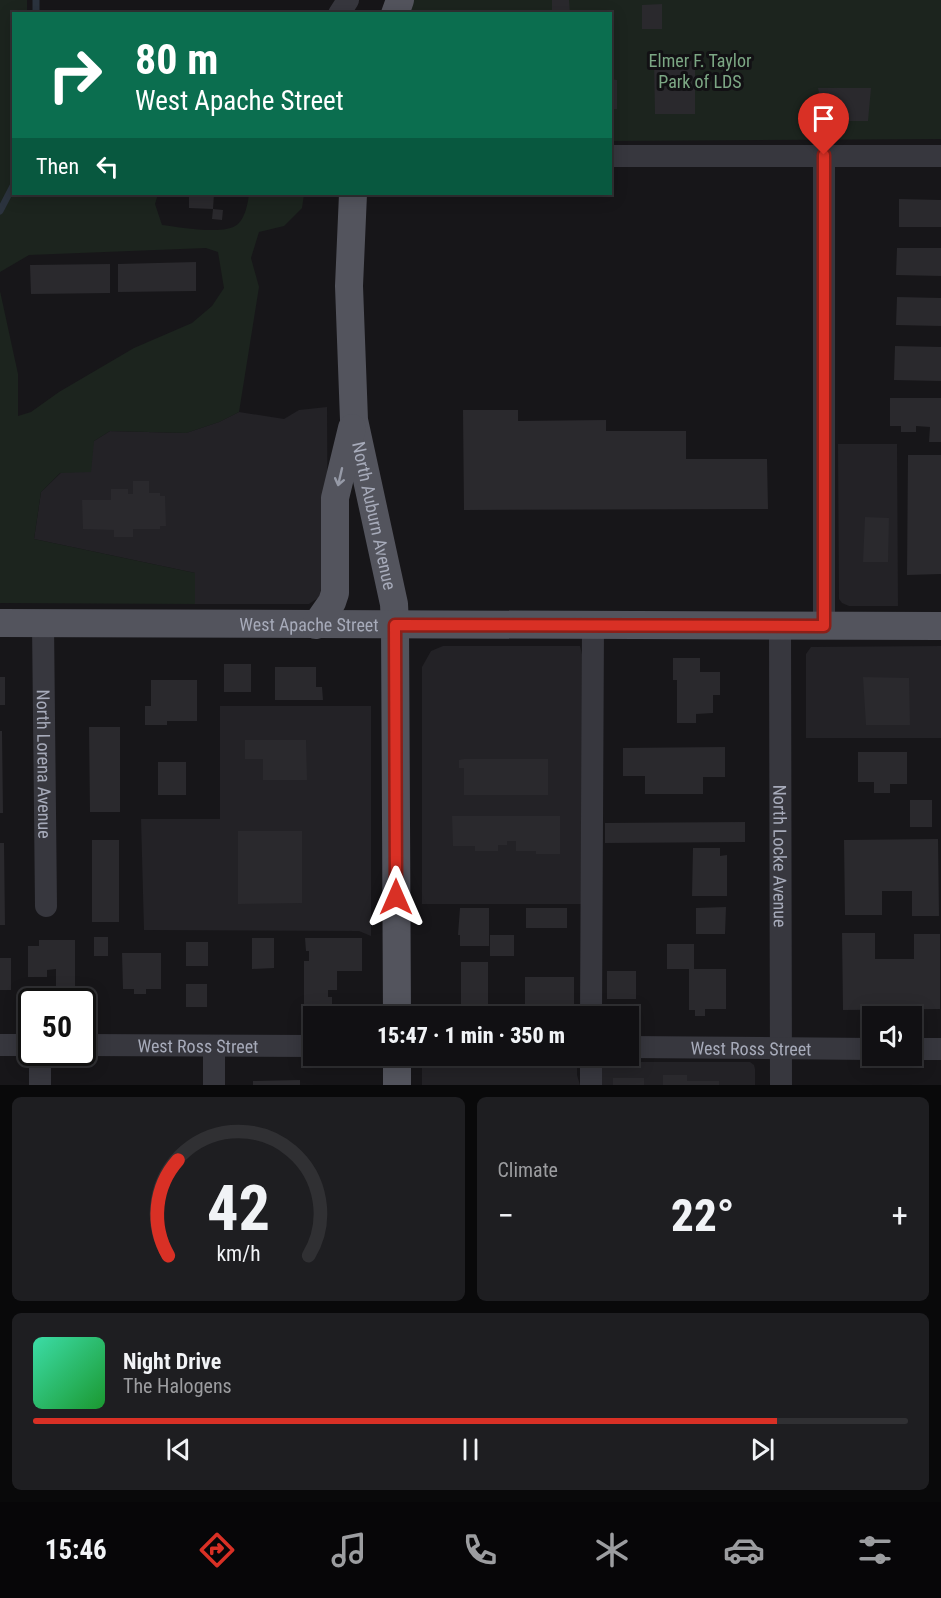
<!DOCTYPE html>
<meta charset="utf-8">
<style>
:root{--surface:#111013;--page:#1e1e21;--text:#f1f3f6;--muted:#9c9da0;--line:#303033;--accent:#d93025}
body{margin:0;font-family:"Roboto Condensed",sans-serif;background:var(--page);color:var(--text);height:100vh;display:flex;flex-direction:column;font-size:22px;white-space:nowrap}
*{box-sizing:border-box;margin:0}
p{font-size:20px;color:var(--muted)}
.icon{flex:none;width:33px;height:33px;fill:none;stroke:currentColor;stroke-width:2;stroke-linecap:round;stroke-linejoin:round}
.map{position:relative;height:1085px;overflow:hidden}
.sheet{display:flex;flex-direction:column;gap:12px;padding:12px;background:#09090a;flex:1}
.sheet>*{flex:none}
.guide{position:absolute;left:12px;top:12px;width:600px;height:183px;border-radius:0px;box-shadow:0 3px 15px #0003,0 0 0 2px var(--line);background:#0b6e4f;color:#fff;overflow:hidden}
.tools{position:absolute;left:862px;top:1006px;display:grid;gap:12px}
.tools a{display:grid;place-items:center;width:60px;height:60px;border-radius:0px;background:var(--surface);box-shadow:0 3px 15px #0003,0 0 0 2px var(--line);font-size:30px}
.speed{position:absolute;left:18px;top:988px;display:flex;gap:12px;font-size:30px;font-weight:700;text-align:center}
.speed>*{display:grid;place-content:center;width:78px;height:78px;border-radius:50%;background:var(--surface);box-shadow:0 3px 15px #0003,0 0 0 2px var(--line);line-height:1}
.speed .limit{border:3px solid #111;border-radius:9px;background:#fff;color:#111}
.pin{position:absolute;display:grid;place-items:center;width:51px;height:51px;color:#fff;margin:-62px -26px;border-radius:50% 50% 50% 0;rotate:-45deg;box-shadow:0 0 6px #0007}
.pin .icon{rotate:45deg}
.me{position:absolute;width:66px;margin:-33px;rotate:0deg;stroke-linejoin:round;filter:drop-shadow(0 0 4px #0008)}
.turn{display:flex;align-items:center;gap:21px;height:126px;padding:0 24px;font-size:27px}
.turn .icon{width:78px;height:78px;stroke-width:2.5}
.turn b{display:block;font-size:42px;line-height:51px}
.then{display:flex;align-items:center;height:57px;padding:0 24px;background:#0003;gap:12px;font-size:22px}
.big{font-size:45px;font-weight:800;line-height:1.1}
.sheet .tile{flex:1;display:flex;flex-direction:column;justify-content:center;gap:9px;min-width:0;padding:0 21px;border-radius:9px;background:var(--page)}
.sheet .dial{align-items:center;gap:0}
.dial svg{height:156px;overflow:visible;fill:none;stroke:var(--line);stroke-width:7;stroke-linecap:round;text-anchor:middle}
.dial text{fill:var(--text);stroke:none}
.song{display:flex;align-items:center;gap:18px}
.cover{width:72px;height:72px;border-radius:9px;background:linear-gradient(135deg,hsl(160 70% 55%),hsl(130 70% 35%))}
.played{height:6px;border-radius:3px;background:linear-gradient(90deg,var(--accent) 85%,var(--line) 85%)}
.keys{display:flex;justify-content:space-around;direction:ltr}
.heat{display:flex;justify-content:space-between;align-items:center;font-size:33px;direction:ltr}
.sheet .tiles{flex:1;display:grid;gap:12px;grid-template-columns:1fr 1fr}
.tile:last-child{grid-column:span 2}
.trip{position:absolute;left:303px;top:1006px;width:336px;height:60px;border-radius:0px;background:var(--surface);box-shadow:0 3px 15px #0003,0 0 0 2px var(--line);font-weight:800;line-height:60px;text-align:center}
.menu{display:flex;height:96px;justify-content:space-around;align-items:center;background:#070608;color:var(--muted)}
.menu .icon{width:42px;height:42px}
.menu .selected{color:var(--accent)}
.menu b{font-size:27px;color:var(--text)}
.map>svg:first-child{display:block}
.built{fill:#232226}
.green{fill:#1c241e}
.lines{fill:none;stroke-linecap:round;stroke-linejoin:round}
.stream{stroke:#2b333e;stroke-width:7}
.building{fill:#2a292d}
.minor{stroke:#37373e;stroke-width:22}
.major{stroke:#53545d;stroke-width:28}
.oneway{stroke:#969aa7}
.route-casing{stroke:#8d1f18;stroke-width:15}
.route{stroke:#d93025;stroke-width:10}
.labels{text-anchor:middle;dominant-baseline:central;stroke-width:6;stroke-linejoin:round;paint-order:stroke}
.park-label{font-size:18px;fill:#7ca784;stroke:#121114}
.street-label{font-size:18px;fill:#a7abba;stroke:#121114}
</style>
<div class="map">
<svg width="941" height="1085" viewBox="0 0 941 1085">
<rect width="100%" height="100%" fill="#171619"/>
<path class="built" d="M327,407L328,580L321,596L309,604H195V573L34,539L41,492L94,441L110,431L186,433L219,422L239,412L284,419L299,410Z
M838,444H897L898,606H849L842,603L839,599Z
M443,646H580L584,663V904H422V667L431,651Z
M941,646V738H806V654L811,647Z
M220,706H371V936L359,931L144,930L141,819H220Z
M428,1062H577V1075L580,1085H422V1066Z
M601,1062H750L754,1065L755,1069V1085H601Z"/>
<path class="green" d="M0,0H27V13L14,14V194H158L155,204L162,225C179,227 225,236 238,224C245,218 248,203 249,194H304L302,208L284,226L259,232L251,258L259,287L239,412L219,422L186,433L110,431L94,441L91,472L60,473L41,492L34,539L195,573V604L0,603V291L18,374V416L31,412L59,392L134,348L192,323L212,306L224,288L218,252L206,248L29,255L0,272Z
M414,0H941V139L611,141L610,14H409Z"/>
<g class="lines">
<path class="stream" d="M36,14V0
M0,211L14,184"/>
</g>
<path class="building" d="M552,0H569L570,14H552Z
M662,4V29H642V5Z
M695,58V114H655L654,59Z
M610,79L617,80V109H610Z
M818,88H871L868,121H825Z
M178,194H214L213,209L223,210L222,220L212,219L213,209L189,208V196L178,195Z
M899,199L941,200V227H899Z
M897,248H941V276L896,275Z
M196,262V291L118,292V264Z
M110,264V293L31,294L30,265Z
M897,297L941,298V326L896,325Z
M895,346L941,347V381L894,380Z
M890,398H941V442H929L930,427L916,426V432H901V426H890Z
M463,410H518V421L606,420V431H686V459H767L768,509L464,510Z
M908,455H941V574L907,575Z
M133,481H149V493H160V496H165L166,526H160V529H133V537H114V530L83,529L82,500H111V489H128V494H133Z
M865,517L889,518L888,562H863Z
M673,658H700V672H720V695H713V713L696,714V723H677V680H673Z
M224,664H251V692H224Z
M275,667H316V687H322L323,700H275Z
M0,677H5V705H0Z
M863,677L909,678L910,725H866Z
M151,680H197V721H167V725H145V706H151Z
M89,727H120V812H90Z
M0,731H2L3,813H0Z
M245,740H306L307,780H263V759H245Z
M725,747V777H703V794H645V776H623V748Z
M858,752H907V784H890V793H874V782H858Z
M464,759H548V795H464V768H459V760Z
M158,762H186V795H158Z
M910,800H932V827H910Z
M452,816H560V854H536V851H516V841H507V845H498V851H475V846H453Z
M745,822V842L605,843V823Z
M238,831H302V903L238,904Z
M938,839L939,916H912V891H882V915H845L844,840Z
M92,840H119V922H92Z
M0,843H4L5,925H0Z
M693,848H720V856L727,855V896H692Z
M726,907L725,934H696V908Z
M460,908H489V946H460V935H458Z
M526,908H567V928H526Z
M842,933H875V959H914V934H940V1009L843,1010Z
M490,935H514V956H490Z
M94,937H108V956H94Z
M252,938H274V968L252,969Z
M305,938H362V971H337V990H328V997H332V1005H328V1015L304,1016V961H309V951H306Z
M39,940H75V986H56V969L47,970V977H28V946H39Z
M186,942H208V966H186Z
M667,944H694V969H726V1009H705V1016H695V1010H689V969H667Z
M122,953H161V989H146V994H134V989H123Z
M0,958H11V990H0Z
M461,962H488V1009H461Z
M607,971H636V999H607Z
M525,977H574V1004H525Z
M186,984H207V1007H186Z
M663,1075H687V1081H719V1085H663Z
M613,1078H644V1085H613Z
M300,1080V1085H253V1081Z"/>
<g class="lines">
<g class="minor">
<path d="M339,14L348,0"/>
<path d="M610,156H941"/>
<path id="s1" d="M43,623L46,906"/>
<path id="s2" d="M780,626L781,1085"/>
<path d="M824,626V155"/>
<path d="M591,1017L593,626"/>
<path d="M0,1045H32"/>
<path id="s3" d="M82,1045L314,1046"/>
<path id="s4" d="M628,1047L873,1049"/>
<path d="M912,1049H941"/>
<path d="M40,1053V1085"/>
<path d="M214,1085V1046"/>
<path d="M591,1085V1056"/>
</g>
<g class="major">
<path d="M395,14L400,0"/>
<path id="s5" d="M353,194L349,286L354,420L394,604L395,625L397,1017"/>
<path id="s6" d="M0,623L941,626"/>
<path d="M316,625L332,602L335,593V498L352,428"/>
<path d="M397,1085V1056"/>
</g>
</g>
<defs><path id="oneway-shaft" d="M-6 0H5M1.5-3L5.5 0L1.5 3" fill="none" stroke-width="1.6" stroke-linecap="round" stroke-linejoin="round" transform="scale(1.5)"/></defs>
<use class="oneway" href="#oneway-shaft" transform="translate(340 477) rotate(103)"/>
<g class="lines">
<defs>
<path id="route" d="M396,897L395,625L824,626V155"/>
</defs>
<use href="#route" class="route-casing"/>
<use href="#route" class="route"/>
</g>
<g class="labels">
<g class="park-label">
<text x="700" y="60">Elmer F. Taylor<tspan x="700" dy="21">Park of LDS</tspan></text>
</g>
<g class="street-label">
<text stroke="none"><textPath href="#s5" startOffset="324">North Auburn Avenue</textPath></text>
<text stroke="none"><textPath href="#s6" startOffset="309">West Apache Street</textPath></text>
<text stroke="none"><textPath href="#s1" startOffset="141">North Lorena Avenue</textPath></text>
<text stroke="none"><textPath href="#s2" startOffset="230">North Locke Avenue</textPath></text>
<text stroke="none"><textPath href="#s3" startOffset="116">West Ross Street</textPath></text>
<text stroke="none"><textPath href="#s4" startOffset="123">West Ross Street</textPath></text>
</g>
</g>
</svg>
<div class="tools">
<a><svg class="icon" aria-label="sound" viewBox="0 0 24 24"><path d="M4 9h4l5-4v14l-5-4H4zM17 9q2 3 0 6"/></svg></a>
</div>
<div class="speed"><div class="limit">50</div></div>
<div class="pin" style="left:824px;top:155px;background:#d93025"><svg class="icon" aria-label="arrive" viewBox="0 0 24 24"><path d="M6 21V4h12l-3 4 3 4H6"/></svg></div>
<svg class="me" style="left:396px;top:897px" viewBox="-20 -20 40 40"><path d="M0-17L14 15 0 8-14 15z" fill="#d93025" stroke="#fff" stroke-width="4"/></svg>
<div class="trip">15:47 · 1 min · 350 m</div>
<div class="guide">
<div class="turn"><svg class="icon" aria-label="right" viewBox="0 0 24 24"><path d="M7 20v-9h11M14 6l5 5-5 5"/></svg><div><b>80 m</b>West Apache Street</div></div>
<div class="then">Then<svg class="icon" aria-label="left" viewBox="0 0 24 24"><path d="M17 20v-9H6M10 6l-5 5 5 5"/></svg></div>
</div>
</div>
<section class="sheet">
<div class="tiles">
<div class="tile dial"><svg viewBox="0 0 100 80">
<path d="M14 69A42 42 0 1 1 86 69"/>
<path d="M14 69A42 42 0 0 1 19 20" stroke="#d93025"/>
<text x="50" y="56" font-size="32" font-weight="700">42</text>
<text x="50" y="72" font-size="11">km/h</text>
</svg></div>
<div class="tile"><p>Climate</p>
<div class="heat"><a>−</a><b class="big">22°</b><a>+</a></div>
</div>
<div class="tile">
<div class="song"><i class="cover"></i><div><b>Night Drive</b><p>The Halogens</p></div></div>
<div class="played"></div>
<div class="keys"><svg class="icon" aria-label="previous" viewBox="0 0 24 24"><path d="M18 5L8 12l10 7zM5 5v14"/></svg><svg class="icon" aria-label="pause" viewBox="0 0 24 24"><path d="M8 5v14M16 5v14"/></svg><svg class="icon" aria-label="next" viewBox="0 0 24 24"><path d="M6 5l10 7-10 7zM19 5v14"/></svg></div>
</div>
</div>
</section>
<nav class="menu">
<b>15:46</b>
<svg class="icon selected" aria-label="directions" viewBox="0 0 24 24"><path d="M12 3l9 9-9 9-9-9zM9 14v-3h6M13 9l2 2-2 2"/></svg>
<svg class="icon" aria-label="music" viewBox="0 0 24 24"><path d="M9 18V5l10-2v13"/><circle cx="6" cy="18" r="3"/><circle cx="16" cy="16" r="3"/></svg>
<svg class="icon" aria-label="phone" viewBox="0 0 24 24"><path d="M5 4h4l2 5-3 2q2 4 5 5l2-3 5 2v4C11 20 4 13 5 4z"/></svg>
<svg class="icon" aria-label="climate" viewBox="0 0 24 24"><path d="M12 3v18M4 7l16 10M4 17L20 7"/></svg>
<svg class="icon" aria-label="car" viewBox="0 0 24 24"><path d="M5 17H2v-5l4-1 3-4h7l3 4 3 1v5h-3M9 17h6M6 11h13"/><circle cx="7" cy="17" r="2"/><circle cx="17" cy="17" r="2"/></svg>
<svg class="icon" aria-label="filters" viewBox="0 0 24 24"><path d="M4 7h16M4 17h16"/><circle cx="9" cy="7" r="2"/><circle cx="15" cy="17" r="2"/></svg>
</nav>
